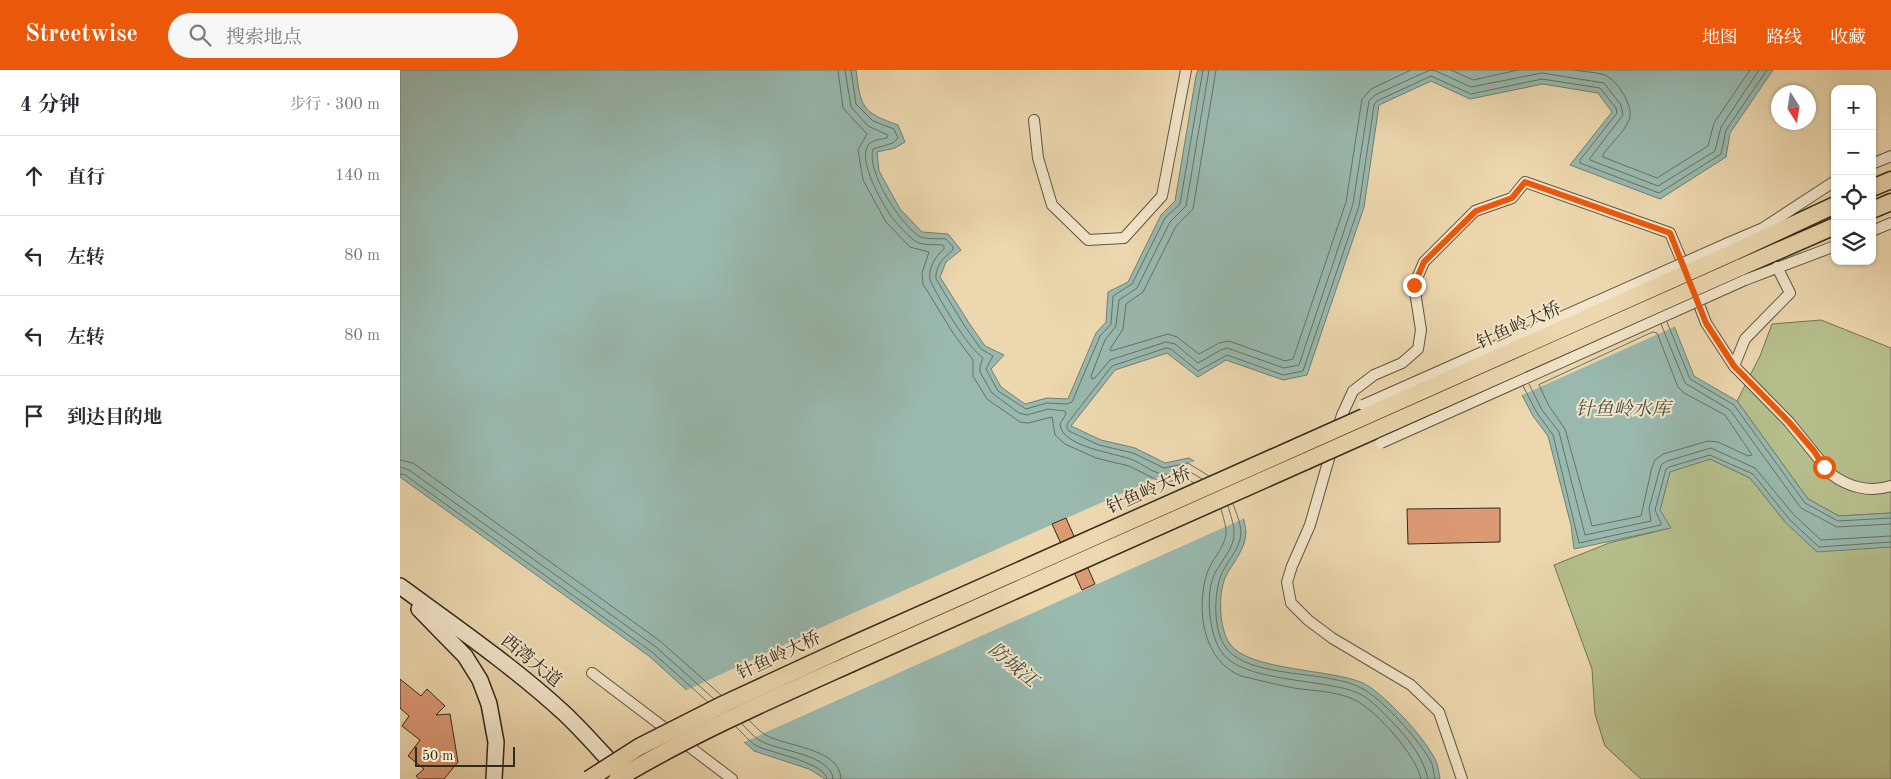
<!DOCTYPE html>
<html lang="zh">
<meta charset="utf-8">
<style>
:root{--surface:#fff;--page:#f7f7f7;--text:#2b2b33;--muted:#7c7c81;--line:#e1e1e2;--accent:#ea580c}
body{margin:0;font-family:"Old Standard TT","Noto Serif SC",serif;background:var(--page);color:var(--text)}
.controls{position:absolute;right:15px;top:15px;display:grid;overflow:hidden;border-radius:10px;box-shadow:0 1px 4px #0004}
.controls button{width:45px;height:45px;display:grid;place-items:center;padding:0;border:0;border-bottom:1px solid var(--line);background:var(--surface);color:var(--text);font:25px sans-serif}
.compass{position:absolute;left:1371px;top:15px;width:45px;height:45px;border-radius:50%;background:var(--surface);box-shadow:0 1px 4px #0004;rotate:168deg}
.scale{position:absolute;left:15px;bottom:12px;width:100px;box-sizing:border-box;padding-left:5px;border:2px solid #332a1d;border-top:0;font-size:14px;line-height:18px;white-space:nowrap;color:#332a1d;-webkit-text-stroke:4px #f3e5ca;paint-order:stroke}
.stop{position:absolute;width:15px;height:15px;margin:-11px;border:4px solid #ea580c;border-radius:50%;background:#fff}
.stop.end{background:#ea580c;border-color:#fff;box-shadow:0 1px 5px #0008}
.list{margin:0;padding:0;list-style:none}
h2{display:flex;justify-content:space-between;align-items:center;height:65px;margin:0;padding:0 20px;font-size:21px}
h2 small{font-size:16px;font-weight:400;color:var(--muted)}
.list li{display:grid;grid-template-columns:32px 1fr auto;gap:15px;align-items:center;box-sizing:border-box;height:80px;padding:0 20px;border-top:1px solid var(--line)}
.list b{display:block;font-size:19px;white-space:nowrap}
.list em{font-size:16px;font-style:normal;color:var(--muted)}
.icon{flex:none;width:28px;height:28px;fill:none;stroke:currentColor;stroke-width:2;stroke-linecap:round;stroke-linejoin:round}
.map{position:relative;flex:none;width:1491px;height:709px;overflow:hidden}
header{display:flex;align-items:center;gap:30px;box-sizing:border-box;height:70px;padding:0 25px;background:var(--accent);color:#fff}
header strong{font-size:24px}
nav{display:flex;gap:28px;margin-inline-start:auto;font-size:18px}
.search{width:350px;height:45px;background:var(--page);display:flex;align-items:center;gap:12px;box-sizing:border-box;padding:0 18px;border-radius:28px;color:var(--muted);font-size:19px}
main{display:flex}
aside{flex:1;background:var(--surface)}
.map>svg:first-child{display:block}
.green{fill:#b6bf8c;stroke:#747454}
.water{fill:#99b9ae;stroke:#708074}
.pier{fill:#ecd7ae}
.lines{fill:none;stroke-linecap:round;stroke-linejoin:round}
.shore{stroke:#667266;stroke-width:1}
.building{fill:#db9974;stroke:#332a1d}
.street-casing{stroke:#615541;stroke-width:12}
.secondary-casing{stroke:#332a1d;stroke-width:18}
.primary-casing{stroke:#332a1d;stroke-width:19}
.street{stroke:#f3e5ca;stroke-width:10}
.secondary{stroke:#f3e5ca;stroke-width:15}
.primary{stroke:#ecd7ae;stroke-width:16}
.street-bridge-casing{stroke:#615541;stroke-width:12;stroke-linecap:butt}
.primary-bridge-casing{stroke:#332a1d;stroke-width:19;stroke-linecap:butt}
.street-bridge{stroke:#f3e5ca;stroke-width:10}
.primary-bridge{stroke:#ecd7ae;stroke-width:16}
.route{stroke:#ea580c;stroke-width:6}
.labels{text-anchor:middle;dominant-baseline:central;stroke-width:4;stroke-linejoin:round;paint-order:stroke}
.street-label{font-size:18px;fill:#332a1d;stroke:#f3e5ca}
.water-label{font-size:19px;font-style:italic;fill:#4c4e41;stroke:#f3e5ca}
</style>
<header>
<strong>Streetwise</strong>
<div class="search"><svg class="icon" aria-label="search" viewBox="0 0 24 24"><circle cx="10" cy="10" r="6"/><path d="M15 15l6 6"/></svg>搜索地点</div>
<nav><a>地图</a><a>路线</a><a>收藏</a></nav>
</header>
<main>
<aside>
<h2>4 分钟<small>步行 · 300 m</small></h2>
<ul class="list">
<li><svg class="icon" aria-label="ahead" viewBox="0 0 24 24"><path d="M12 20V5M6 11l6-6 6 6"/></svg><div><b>直行</b></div><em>140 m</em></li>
<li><svg class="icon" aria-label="left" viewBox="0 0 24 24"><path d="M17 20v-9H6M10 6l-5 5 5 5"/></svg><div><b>左转</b></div><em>80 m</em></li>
<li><svg class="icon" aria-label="left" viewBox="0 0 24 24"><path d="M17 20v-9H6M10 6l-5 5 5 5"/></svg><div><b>左转</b></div><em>80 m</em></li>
<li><svg class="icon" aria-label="arrive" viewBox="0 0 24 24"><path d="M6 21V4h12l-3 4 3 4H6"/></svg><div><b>到达目的地</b></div></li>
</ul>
</aside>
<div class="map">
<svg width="1491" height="709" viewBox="0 0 1491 709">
<rect width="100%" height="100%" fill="#ecd7ae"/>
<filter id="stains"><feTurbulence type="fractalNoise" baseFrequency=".004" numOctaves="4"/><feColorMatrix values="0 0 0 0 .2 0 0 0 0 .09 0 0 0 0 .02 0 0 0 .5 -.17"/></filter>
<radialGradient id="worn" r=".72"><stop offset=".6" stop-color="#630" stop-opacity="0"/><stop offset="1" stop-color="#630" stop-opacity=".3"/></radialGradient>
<g class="green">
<polygon points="1421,250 1491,278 1491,443 1439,446 1408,429 1337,331 1360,286 1372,254"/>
<polygon points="1310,389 1350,408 1386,453 1477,477 1491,477 1491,709 1241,709 1205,676 1195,644 1192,599 1154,495 1209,473 1270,458 1260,440 1270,401"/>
</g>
<g class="water">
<path d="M0,0h456c5,37 5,42 42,55l7,17 -10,6 -18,4 2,19 21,38 22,23 26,2 13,16 -15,12 -6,15 29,46 16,23 19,9 -13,14 10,18 24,17 22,-6 21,1 28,-66 10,-11 2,-30 20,-10 33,-67 14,-14 21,-125 2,-6h575l-43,63 -4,24 -66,42 -90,-34 42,-53 -14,-19 -55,-9 -73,15 -39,-18 -52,24 -15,102 -57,168 -24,5 -57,-20 -28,17 -31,-24 -52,17 -44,56 30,14 34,8 30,15 24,-5 45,27c3,11 12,39 12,48 -1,18 -14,30 -21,45 -7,17 -6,51 5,66 19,27 102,25 133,39 14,7 30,24 41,35 11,12 24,27 32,43 2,5 3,12 4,18h-615l-16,-10 -55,-18 -105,-95 -249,-179z"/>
<polygon points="1266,236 1294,306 1337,331 1408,429 1439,446 1491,443 1491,477 1417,482 1386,453 1350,408 1310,389 1270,402 1260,440 1271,458 1174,479 1171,455 1148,366 1133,346 1112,306"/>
</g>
<g class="pier">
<polygon points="1268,234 1276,256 1120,326 1110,307"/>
<polygon points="797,390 836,414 845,448 342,673 285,621 433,552"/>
</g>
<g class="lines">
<g class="shore">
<polyline points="438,0 443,38 467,64 458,80 463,110 486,152 510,177 529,182 522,203 523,214 553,263 573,290 573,306 587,329 620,352 628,353 652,347 655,365 665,374 696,388 729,396 759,411 767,412 786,408 794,413"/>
<path d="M445,0l6,37 17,19 20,9 -1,3c-6,1 -14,2 -18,6 -13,14 13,59 22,72 6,8 16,19 24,25 7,5 19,3 27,4l2,1v3c-9,7 -16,20 -14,31 9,19 37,67 53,78l-3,8v6l12,21 27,20 8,2 21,-6 17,2 1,3 -6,10c1,23 56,29 73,36 10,4 21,14 31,14 8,1 16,-3 23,-4l15,9"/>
<path d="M451,0l5,34 17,17 21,8 4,9 -5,5 -20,6c-7,22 27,75 46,87 6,4 19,2 27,3l7,8v3c-10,8 -18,16 -17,29l28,46 17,24 12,7 -7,13 12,22 28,18 21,-6 20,1 5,-2 28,-66 11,-12 2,-28 19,-12 33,-66 15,-14 23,-134"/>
<polyline points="809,0 786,136 770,152 737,218 719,230 716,256 705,270 691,306 692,309 695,308 710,290 766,272 775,274 798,293 821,280 827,278 884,298 899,295 953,134 969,31 975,25 1030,0 1036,1 1071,17 1142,3 1204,13 1221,35 1223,45 1190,88 1190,90 1258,116 1315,81 1321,57 1359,0"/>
<polyline points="816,0 793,139 776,156 743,222 726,234 723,259 710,279 711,281 768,264 777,267 799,284 819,273 829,271 885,291 893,289 946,132 962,29 971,19 1011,0"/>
<polyline points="1051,0 1073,10 1118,0"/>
<path d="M1174,0c10,2 22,2 31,5 12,5 30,32 24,45 -5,12 -18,24 -26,34v3l54,21 51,-32 6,-23 36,-53"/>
<polyline points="1267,252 1290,309 1334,335 1405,433 1438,451 1491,448"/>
<polyline points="1261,254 1285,313 1330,340 1401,438 1437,457 1491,454"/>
<polygon points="1253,262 1257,263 1278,317 1284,323 1325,345 1352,385 1348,386 1318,372 1308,371 1263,384 1255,390 1252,397 1241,446 1192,456 1165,359 1149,336 1139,315"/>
<polyline points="1129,314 1142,340 1159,362 1185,465 1251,451 1249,438 1261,395 1267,391 1311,378 1355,398 1394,445 1421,470 1491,466"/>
<polyline points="1123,316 1137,343 1153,365 1179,473 1261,455 1261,453 1255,440 1266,399 1269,397 1310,385 1353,404 1390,450 1419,477 1491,472"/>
<polyline points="0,390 13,393 260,571 321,625"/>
<polyline points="0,397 9,400 256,577 314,629"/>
<polyline points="0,404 5,405 252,582 308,632"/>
<polyline points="809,406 788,393 764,398 733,383 699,375 669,361 667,358 667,354 712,296 766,278 771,279 798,301 827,285 883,305 903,301 959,136 974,35 977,31 1031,6 1071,24 1142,9 1200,18 1216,38 1217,43 1180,90 1180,93 1259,123 1321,84 1326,60 1367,0"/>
<path d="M833,434c3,8 8,20 8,29 -1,18 -16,29 -21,45 -6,20 -7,52 6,70 25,32 103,21 137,41 14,8 26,21 37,32 10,11 26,30 32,43 1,5 2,10 3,15"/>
<path d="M828,436c2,8 6,18 6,26 1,15 -12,28 -19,41 -10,19 -6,58 5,77 19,33 104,28 138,43 15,7 28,23 40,35 13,14 26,32 30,51"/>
<path d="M821,439c2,8 6,19 5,26 -3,15 -14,24 -19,38 -11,36 -5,87 34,103 18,4 36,9 53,12 20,3 42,3 61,12 22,11 61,55 66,79"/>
<path d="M349,650c5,5 9,10 15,14 20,13 76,13 77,45"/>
<path d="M342,654c5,5 11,12 17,16 17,11 73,14 74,39"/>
<path d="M336,657c7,6 14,16 23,20 14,6 66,16 68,32"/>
</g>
</g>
<g class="building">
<polygon points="1100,438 1100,472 1008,474 1007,439"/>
<polygon points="666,448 695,514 682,520 652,454"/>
<polygon points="0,609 21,626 27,619 45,636 36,645 50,644 58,692 44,709 19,709 16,706 24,699 8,686 20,670 2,656 9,646 0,638"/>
</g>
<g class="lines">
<g class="street-casing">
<g id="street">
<polyline points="634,50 638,88 652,135 688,170 724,168 762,126 786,0"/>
<polyline points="1472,94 1491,86"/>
<polyline points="1472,161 1491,153"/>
<polyline points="1328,173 1363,158 1435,111"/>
<polyline points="1345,210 1435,176"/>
<path d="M1295,224l11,29 28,43 55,56 42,52c17,13 39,19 60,12"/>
<polyline points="1334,296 1345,269 1390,223 1377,197"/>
<polyline points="937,361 942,345 953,321 974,305 1002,293 1018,279 1021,260 1014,215 1024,192 1075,141 1112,128 1125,112 1270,163 1286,201"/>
<polyline points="932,378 910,455 892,496 887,512 891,533 908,550 932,568 1011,615 1039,642 1062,709"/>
<polyline points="192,603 332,709"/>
</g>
</g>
<g class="secondary-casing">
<g id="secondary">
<path d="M0,516c56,41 114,81 165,128 19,18 37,39 55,58"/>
<polyline points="19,539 65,586 80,610 89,634 96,672 94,709"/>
</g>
</g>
<g class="primary-casing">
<g id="primary">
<polyline points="1472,118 1491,110"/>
<polyline points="1472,140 1491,132"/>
<polyline points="1332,183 1435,135"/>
<polyline points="1339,198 1435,156"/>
<polyline points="445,578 899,376"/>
<polyline points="452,593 906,391"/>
</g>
</g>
<use href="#street" class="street"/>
<use href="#secondary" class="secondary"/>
<use href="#primary" class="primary"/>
<g class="street-bridge-casing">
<g id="street-bridge">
<polyline points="963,335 1328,173"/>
<polyline points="981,373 1345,210"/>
</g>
</g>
<g class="primary-bridge-casing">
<g id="primary-bridge">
<polyline points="899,376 1332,183"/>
<polyline points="906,391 1339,198"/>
<polyline points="189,709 239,677 324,634 445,578"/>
<path d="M217,709c75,-45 155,-80 235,-116"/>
</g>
</g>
<use href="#street-bridge" class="street-bridge"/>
<use href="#primary-bridge" class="primary-bridge"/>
</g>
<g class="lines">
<polyline class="route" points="1014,215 1024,192 1076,141 1112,128 1125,112 1270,163 1306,253 1334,296 1389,352 1414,381 1424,397"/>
</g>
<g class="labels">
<g class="street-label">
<text transform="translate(1119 256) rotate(-24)">针鱼岭大桥</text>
<text transform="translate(749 421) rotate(-24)">针鱼岭大桥</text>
<text transform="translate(379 586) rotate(-25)">针鱼岭大桥</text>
<text transform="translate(131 591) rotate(39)">西湾大道</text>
</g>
<g class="water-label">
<text x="1223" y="340">针鱼岭水库</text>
<text transform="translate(612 596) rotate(40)">防城江</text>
</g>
</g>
<rect width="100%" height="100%" filter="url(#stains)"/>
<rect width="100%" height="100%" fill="url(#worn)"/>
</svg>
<div class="controls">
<button>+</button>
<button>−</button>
<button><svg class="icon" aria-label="locate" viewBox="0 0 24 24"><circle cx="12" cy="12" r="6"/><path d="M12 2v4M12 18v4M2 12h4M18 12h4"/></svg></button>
<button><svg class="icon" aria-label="layers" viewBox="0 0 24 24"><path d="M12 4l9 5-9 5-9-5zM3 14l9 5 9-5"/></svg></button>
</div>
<svg class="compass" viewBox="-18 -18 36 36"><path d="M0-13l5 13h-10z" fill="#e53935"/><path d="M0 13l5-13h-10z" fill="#7c7c81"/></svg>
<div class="scale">50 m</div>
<div class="stop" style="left:1424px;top:397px"></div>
<div class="stop end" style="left:1014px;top:215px"></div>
</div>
</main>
